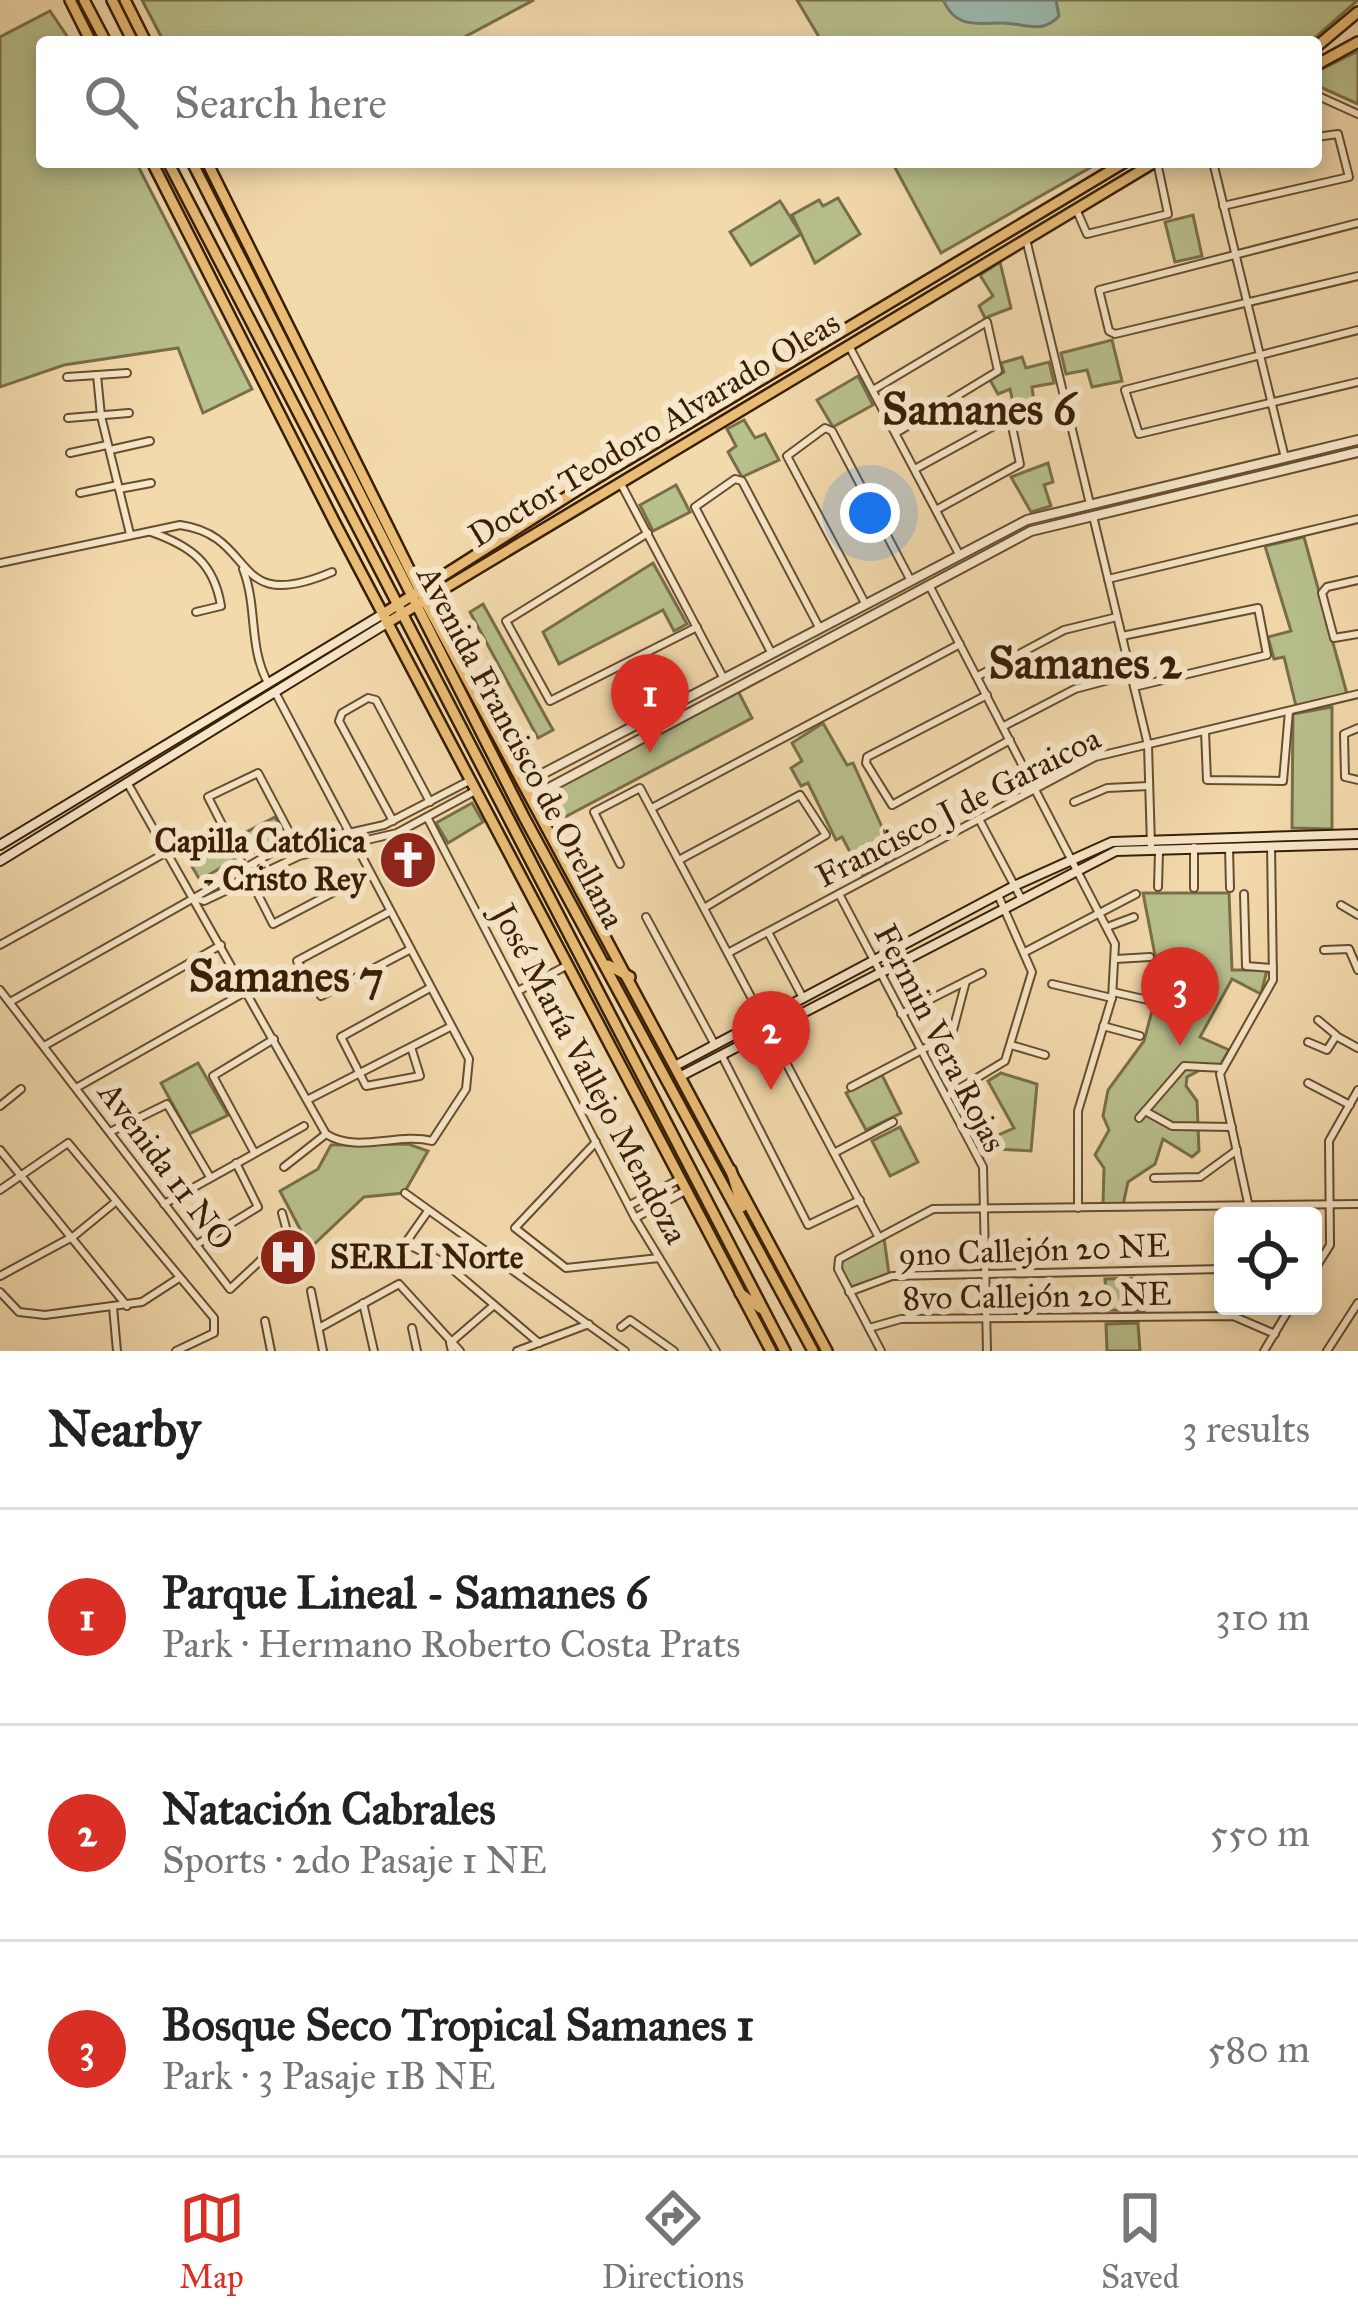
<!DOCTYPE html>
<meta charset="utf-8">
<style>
:root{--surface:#fff;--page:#f6f6f6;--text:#222;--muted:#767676;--line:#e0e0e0;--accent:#d93025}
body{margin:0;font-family:"IM FELL Great Primer",serif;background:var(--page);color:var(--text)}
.controls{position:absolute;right:36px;bottom:36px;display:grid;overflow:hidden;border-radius:12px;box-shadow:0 6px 18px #0003}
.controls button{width:108px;height:108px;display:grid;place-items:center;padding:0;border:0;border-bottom:3px solid var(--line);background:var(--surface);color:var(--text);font:60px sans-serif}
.you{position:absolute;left:870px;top:513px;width:42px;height:42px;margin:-30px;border:9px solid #fff;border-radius:50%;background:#1a73e8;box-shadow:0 0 0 18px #1a73e833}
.badge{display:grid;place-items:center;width:78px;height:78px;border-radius:50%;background:var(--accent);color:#fff;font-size:39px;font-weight:700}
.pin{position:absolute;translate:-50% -99px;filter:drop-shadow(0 3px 6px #0008)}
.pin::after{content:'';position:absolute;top:63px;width:42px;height:36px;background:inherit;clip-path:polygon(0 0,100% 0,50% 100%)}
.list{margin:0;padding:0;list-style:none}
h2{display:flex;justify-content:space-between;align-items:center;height:156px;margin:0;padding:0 48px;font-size:51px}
h2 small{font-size:39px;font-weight:400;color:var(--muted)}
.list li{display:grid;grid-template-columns:78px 1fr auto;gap:36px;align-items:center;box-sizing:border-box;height:216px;padding:0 48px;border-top:3px solid var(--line)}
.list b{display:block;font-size:45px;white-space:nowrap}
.list p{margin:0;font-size:39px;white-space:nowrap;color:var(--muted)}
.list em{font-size:39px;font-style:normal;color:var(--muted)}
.icon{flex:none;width:66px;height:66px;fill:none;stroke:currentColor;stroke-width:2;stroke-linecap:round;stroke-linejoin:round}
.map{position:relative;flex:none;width:1358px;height:1351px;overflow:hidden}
.search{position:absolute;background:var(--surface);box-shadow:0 6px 18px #0003;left:36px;right:36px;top:36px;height:132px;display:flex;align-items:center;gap:30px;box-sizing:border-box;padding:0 42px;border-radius:12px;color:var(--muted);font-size:45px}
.sheet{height:804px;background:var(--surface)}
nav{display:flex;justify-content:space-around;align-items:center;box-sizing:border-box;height:168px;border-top:3px solid var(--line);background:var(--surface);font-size:33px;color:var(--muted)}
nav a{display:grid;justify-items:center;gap:6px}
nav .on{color:var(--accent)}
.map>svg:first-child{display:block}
.green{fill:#b8c08d;stroke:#786f48;stroke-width:3}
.water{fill:#9cbab0;stroke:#747c6b;stroke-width:3}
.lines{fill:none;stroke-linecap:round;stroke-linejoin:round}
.minor-casing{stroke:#684d2e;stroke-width:10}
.tertiary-casing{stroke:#684d2e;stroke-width:12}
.secondary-casing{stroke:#391e04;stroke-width:12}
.primary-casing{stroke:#391e04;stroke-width:14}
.trunk-casing{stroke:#391e04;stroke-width:14}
.minor{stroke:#f7e7ca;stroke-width:6}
.tertiary{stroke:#f7e7ca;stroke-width:8}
.secondary{stroke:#f7e7ca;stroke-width:8}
.primary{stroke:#eabd76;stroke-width:9}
.trunk{stroke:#eabd76;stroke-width:9}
.labels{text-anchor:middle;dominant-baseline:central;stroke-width:12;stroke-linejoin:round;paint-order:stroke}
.street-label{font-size:33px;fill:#391e04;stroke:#f7e7ca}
.poi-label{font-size:33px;font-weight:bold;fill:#391e04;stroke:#f7e7ca;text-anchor:end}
.district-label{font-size:45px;font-weight:bold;fill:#391e04;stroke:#f7e7ca}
</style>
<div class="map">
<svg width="1358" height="1351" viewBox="0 0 1358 1351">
<rect width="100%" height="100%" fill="#f3daad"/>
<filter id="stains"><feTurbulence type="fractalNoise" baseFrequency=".00167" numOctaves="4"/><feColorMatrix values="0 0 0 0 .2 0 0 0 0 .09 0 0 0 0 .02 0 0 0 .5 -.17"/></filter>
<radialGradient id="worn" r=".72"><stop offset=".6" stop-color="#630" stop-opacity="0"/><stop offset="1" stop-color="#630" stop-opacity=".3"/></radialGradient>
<g class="green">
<polygon points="142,0 534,0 455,42 164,42"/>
<polygon points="797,0 1358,0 1310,42 822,42"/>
<polygon points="50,11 71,42 42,42 42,162 136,162 252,389 203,413 178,348 64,365 0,387 0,37"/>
<polygon points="1358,51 1358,104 1316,85 1316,72"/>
<polygon points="892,162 1100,162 941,253"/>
<polygon points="838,198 860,234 815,263 792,215 819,200 823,206"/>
<polygon points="780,201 801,234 751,265 730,232"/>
<polygon points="1193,215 1202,256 1175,262 1165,222"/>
<polygon points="1000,262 1011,308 985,318 979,306 993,296 980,275"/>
<polygon points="1112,340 1122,381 1092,387 1087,370 1066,374 1061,353"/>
<polygon points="1022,357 1026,368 1049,362 1054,383 1032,387 1034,402 1014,407 1010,389 998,394 990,380 1004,372 1001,363"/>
<polygon points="858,376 873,405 833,427 817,400"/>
<polygon points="744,420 755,438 765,434 779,460 742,477 728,452 736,446 727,429"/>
<polygon points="1048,463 1053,482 1044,485 1051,506 1031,512 1011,477"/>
<polygon points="676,485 690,512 653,531 640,505"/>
<polygon points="1304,537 1347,694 1296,706 1284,657 1274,659 1268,637 1291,631 1265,546"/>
<polygon points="653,563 687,624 674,631 663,610 559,664 543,632"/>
<polygon points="483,604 553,730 538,738 470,612"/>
<polygon points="736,687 752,718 548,826 532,797"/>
<polygon points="1332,707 1332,829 1292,828 1293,714"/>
<polygon points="823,723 847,765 853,763 896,858 863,876 842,837 836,840 808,783 801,786 791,768 802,761 792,743"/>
<polygon points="472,803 483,822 448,843 436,823"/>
<polygon points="275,817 285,837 244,857 235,838"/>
<polygon points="217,830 234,860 200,880 182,850"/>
<polygon points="1143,893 1229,893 1232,970 1267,970 1261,994 1232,979 1200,1037 1229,1050 1217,1071 1204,1068 1187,1077 1186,1086 1197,1101 1199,1151 1192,1157 1163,1139 1155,1164 1128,1182 1123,1205 1103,1205 1104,1168 1095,1155 1109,1130 1103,1116 1108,1090 1144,1041 1160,981"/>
<polygon points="198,1063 228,1115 189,1134 161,1083"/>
<polygon points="1001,1073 1037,1084 1031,1151 997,1149 984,1156 978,1144 1014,1128 988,1081"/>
<polygon points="882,1075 901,1113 866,1130 846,1093"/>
<polygon points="900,1127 918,1162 890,1176 872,1141"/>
<polygon points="408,1144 428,1151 404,1193 364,1197 310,1248 280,1191 318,1169 331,1145"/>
<polygon points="884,1238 889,1274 849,1288 839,1262"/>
<polygon points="1141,1278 1144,1311 1107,1310 1105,1279"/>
<polygon points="1138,1323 1140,1351 1107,1351 1106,1324"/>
</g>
<path class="water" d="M943,0h113l3,16c-17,19 -35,7 -57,7 -26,0 -46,6 -59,-23z"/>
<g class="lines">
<g class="minor-casing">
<g id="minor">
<polyline points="1316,95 1358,114"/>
<polyline points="1213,162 1285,458"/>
<polyline points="1223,206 1349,177 1338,134 1316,137"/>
<polyline points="1076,209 1087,234 1168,214 1157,162"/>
<polyline points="1358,223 1099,290 1109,331 1115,334 1358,276"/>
<polyline points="1026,239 1090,504"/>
<polyline points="1358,330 1125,390 1139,434 1358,382"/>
<polyline points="849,346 960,556"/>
<polyline points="97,375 101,416 130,534"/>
<polyline points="67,377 127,373"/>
<polyline points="873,390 987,322 998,371 896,433"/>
<polyline points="68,418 129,413"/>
<polyline points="110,450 150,441"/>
<polyline points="70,453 107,445"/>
<polyline points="915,469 1010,417 1020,464 936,510"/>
<polyline points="621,484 724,679"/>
<polyline points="119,489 151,483"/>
<polyline points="80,493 118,485"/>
<polyline points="1093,516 1148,745 1151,845"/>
<path d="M151,532c40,14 63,31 70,74l-25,6"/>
<polyline points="648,533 506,621 550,701 697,627"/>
<path d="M0,563l180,-38c79,11 48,91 152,47"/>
<path d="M243,569c15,39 5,77 25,114"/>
<polyline points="1108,579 1358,519"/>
<polyline points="1358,580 1327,587 1322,593 1334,638 1358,634"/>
<polyline points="929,585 1115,944 1112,998 1078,1111 1078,1208"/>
<polyline points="866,605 787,456 825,428 832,431 911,581"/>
<polyline points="1122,636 1258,608 1267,655 1134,687"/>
<polyline points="772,654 695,507 735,479 742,481 820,629"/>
<polyline points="978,676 1064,630 1117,617"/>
<polyline points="987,695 867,757 866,763 892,805 1010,740"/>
<polyline points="1004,726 1075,689 1131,674"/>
<polyline points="1358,728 1344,734 1345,777 1358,780"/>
<polyline points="1205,731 1207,780 1283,781 1289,711"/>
<polyline points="469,781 384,825 278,849 194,898 204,901 299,856 397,833 475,791"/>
<path d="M128,784l198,350c31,20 72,-2 106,7l34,-52 3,-30 -194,-367"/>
<polyline points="1074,802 1107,788 1149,786"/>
<polyline points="652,808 960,644"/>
<polyline points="427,817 635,1218 716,1351"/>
<polyline points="979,819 1021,898"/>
<polyline points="393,821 339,721 342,713 368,698 376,700 430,802"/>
<polyline points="295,843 258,773 208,797 273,924 370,873"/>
<polyline points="1194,847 1194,888"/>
<polyline points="1229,847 1230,888"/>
<polyline points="679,860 800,795 826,835 704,908"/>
<polyline points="620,864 594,812 640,788 878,1236"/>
<polyline points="1158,887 1159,851"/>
<polyline points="839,894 983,1167 987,1351"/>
<polyline points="1244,894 1246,966 1273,968"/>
<polyline points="1341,905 1358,915"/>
<polyline points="389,912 297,961 321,996 409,950"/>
<polyline points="646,917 715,1045"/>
<polyline points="1110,926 1134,917"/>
<polyline points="768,932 803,998"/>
<polyline points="0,945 167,852"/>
<polyline points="1324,950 1349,949 1358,970"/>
<polyline points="1025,952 1136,894"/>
<polyline points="728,953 1095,757 1358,694"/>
<polyline points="1116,959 1150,957"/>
<polyline points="1052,984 1112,998"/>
<polyline points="0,990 230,1289 288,1235 282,1213"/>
<polyline points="518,991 568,965"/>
<polyline points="1113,992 1148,1000"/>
<polyline points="10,1002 194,898"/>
<polyline points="901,1014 982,973"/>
<polyline points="1318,1020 1336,1035"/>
<polyline points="1103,1026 1140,1036"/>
<polyline points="1308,1042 1327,1050 1336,1036 1358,1048"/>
<polyline points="1011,1045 1045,1055"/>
<polyline points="44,1046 221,945"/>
<polyline points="411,1047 420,1076 366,1086 341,1037 428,989"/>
<polyline points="722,1056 808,1225 860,1200"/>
<polyline points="1308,1083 1350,1105"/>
<polyline points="851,1087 952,1034 966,981"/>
<polyline points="76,1088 247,991"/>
<polyline points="947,1096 1005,1061 1032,972 998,895"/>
<polyline points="309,1099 450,1027"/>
<polyline points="0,1106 21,1089"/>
<polyline points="1145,1111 1172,1126 1232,1127"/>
<polyline points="1139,1118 1184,1066 1223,1068"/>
<polyline points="110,1132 167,1104 210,1177"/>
<polyline points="596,1142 515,1228 566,1268 659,1258"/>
<polyline points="0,1150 127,1306"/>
<polyline points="254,1152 213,1076 274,1039"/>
<polyline points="834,1153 893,1122"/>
<polyline points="284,1167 326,1134"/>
<polyline points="1154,1178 1200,1177 1237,1150"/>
<polyline points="0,1190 68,1143 214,1318 214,1333 176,1351"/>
<polyline points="405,1193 625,1351"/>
<polyline points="1248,1203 1220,1074 1273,980 1271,846"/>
<polyline points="164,1204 304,1126"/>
<polyline points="630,1205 680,1179"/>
<polyline points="635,1218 685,1191"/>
<polyline points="405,1243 445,1263 539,1343"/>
<polyline points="196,1245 258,1207 236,1163"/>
<polyline points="397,1255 428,1211"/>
<polyline points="1313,1272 1330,1245 1329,1141 1358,1090"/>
<polyline points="0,1276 74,1236 113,1204"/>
<polyline points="311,1291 323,1351"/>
<polyline points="0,1292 19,1312 45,1315 142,1302 179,1278"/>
<polyline points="849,1292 892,1276 1223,1269"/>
<polyline points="363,1303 374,1351"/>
<polyline points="113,1307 117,1351"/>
<polyline points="265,1321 271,1351"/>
<polyline points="621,1327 630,1320 674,1351"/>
<polyline points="319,1328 399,1284 460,1351"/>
<polyline points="412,1328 417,1351"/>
<polyline points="869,1328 901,1319 1233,1316 1275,1334"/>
<polyline points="452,1351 450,1343 493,1306"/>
<polyline points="517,1351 589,1324"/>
<polyline points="881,1351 838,1269 839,1259 933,1209 1358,1204"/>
<polyline points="1264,1351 1291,1306"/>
<polyline points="1327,1351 1358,1303"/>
</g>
</g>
<g class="tertiary-casing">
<g id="tertiary">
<polyline points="525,783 1027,520 1358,440"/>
<polyline points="532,797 1031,531 1358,452"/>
</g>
</g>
<g class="secondary-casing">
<g id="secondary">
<polyline points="0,845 383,614"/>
<polyline points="0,861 387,623"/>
<polyline points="675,1066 1014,886 1112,842 1358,834"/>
<polyline points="681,1076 1116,851 1358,844"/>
</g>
</g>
<g class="primary-casing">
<g id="primary">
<polyline points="70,0 91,42"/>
<polyline points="125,0 146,42"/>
<polyline points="1316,47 1358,12"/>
<polyline points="1316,65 1358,42"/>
<polyline points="152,162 335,523 771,1351"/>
<polyline points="207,162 425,601 827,1351"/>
<polyline points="383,614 587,484 1125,162"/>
<polyline points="387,623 1155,162"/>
</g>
</g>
<g class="trunk-casing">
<g id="trunk">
<polyline points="84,0 106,42"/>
<polyline points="112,0 133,42"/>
<polyline points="168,162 785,1351"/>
<polyline points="192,162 524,817 813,1351"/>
<polyline points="608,965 630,977"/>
<polyline points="731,1170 742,1207"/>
<polyline points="740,1293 760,1308"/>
</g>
</g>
<use href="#minor" class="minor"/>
<use href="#tertiary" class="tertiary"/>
<use href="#secondary" class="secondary"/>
<use href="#primary" class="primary"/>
<use href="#trunk" class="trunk"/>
</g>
<defs>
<g id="church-disc" transform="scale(3)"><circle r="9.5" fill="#8f2418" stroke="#f7e7ca"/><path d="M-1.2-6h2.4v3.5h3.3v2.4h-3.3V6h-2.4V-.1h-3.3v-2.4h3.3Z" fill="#fff"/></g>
<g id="hospital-disc" transform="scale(3)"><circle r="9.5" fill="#8f2418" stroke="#f7e7ca"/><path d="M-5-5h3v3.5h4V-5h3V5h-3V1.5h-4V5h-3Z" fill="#fff"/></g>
</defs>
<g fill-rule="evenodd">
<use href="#church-disc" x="408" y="860"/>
<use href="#hospital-disc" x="288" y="1257"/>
</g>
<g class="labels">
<g class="street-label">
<text transform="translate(654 429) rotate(-31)">Doctor Teodoro Alvarado Oleas</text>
<text transform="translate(521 747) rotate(62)">Avenida Francisco de Orellana</text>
<text transform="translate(958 807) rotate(-27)">Francisco J de Garaicoa</text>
<text transform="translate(940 1038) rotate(63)">Fermin Vera Rojas</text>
<text transform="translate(590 1074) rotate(62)">José María Vallejo Mendoza</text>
<text transform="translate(166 1166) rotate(53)">Avenida 11 NO</text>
<text transform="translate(1034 1250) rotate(-2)">9no Callejón 20 NE</text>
<text transform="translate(1037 1296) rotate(-1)">8vo Callejón 20 NE</text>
</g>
<g class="poi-label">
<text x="366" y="841">Capilla Católica<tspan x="366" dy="38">- Cristo Rey</tspan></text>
<text x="330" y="1257" text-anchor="start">SERLI Norte</text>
</g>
<g class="district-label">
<text x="979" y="408">Samanes 6</text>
<text x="1085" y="662">Samanes 2</text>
<text x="286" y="975">Samanes 7</text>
</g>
</g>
<rect width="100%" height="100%" filter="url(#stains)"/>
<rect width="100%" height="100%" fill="url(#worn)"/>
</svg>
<div class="controls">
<button><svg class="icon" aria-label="locate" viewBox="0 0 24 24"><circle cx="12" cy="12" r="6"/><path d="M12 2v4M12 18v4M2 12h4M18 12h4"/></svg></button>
</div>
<div class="you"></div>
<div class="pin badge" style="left:650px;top:753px">1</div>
<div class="pin badge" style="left:771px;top:1090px">2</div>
<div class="pin badge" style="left:1180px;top:1046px">3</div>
<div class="search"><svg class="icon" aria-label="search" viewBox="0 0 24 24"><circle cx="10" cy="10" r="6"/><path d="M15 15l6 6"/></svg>Search here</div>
</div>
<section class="sheet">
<h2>Nearby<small>3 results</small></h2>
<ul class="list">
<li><span class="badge">1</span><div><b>Parque Lineal - Samanes 6</b><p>Park · Hermano Roberto Costa Prats</p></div><em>310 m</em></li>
<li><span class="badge">2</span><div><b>Natación Cabrales</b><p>Sports · 2do Pasaje 1 NE</p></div><em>550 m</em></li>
<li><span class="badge">3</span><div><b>Bosque Seco Tropical Samanes 1</b><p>Park · 3 Pasaje 1B NE</p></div><em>580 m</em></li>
</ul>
</section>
<nav>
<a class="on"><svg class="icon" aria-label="map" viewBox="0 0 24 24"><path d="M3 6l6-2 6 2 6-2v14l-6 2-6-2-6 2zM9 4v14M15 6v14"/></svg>Map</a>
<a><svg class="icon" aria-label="directions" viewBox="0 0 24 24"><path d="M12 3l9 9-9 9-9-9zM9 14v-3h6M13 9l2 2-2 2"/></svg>Directions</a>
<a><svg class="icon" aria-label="saved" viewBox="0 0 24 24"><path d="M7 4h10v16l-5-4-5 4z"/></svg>Saved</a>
</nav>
